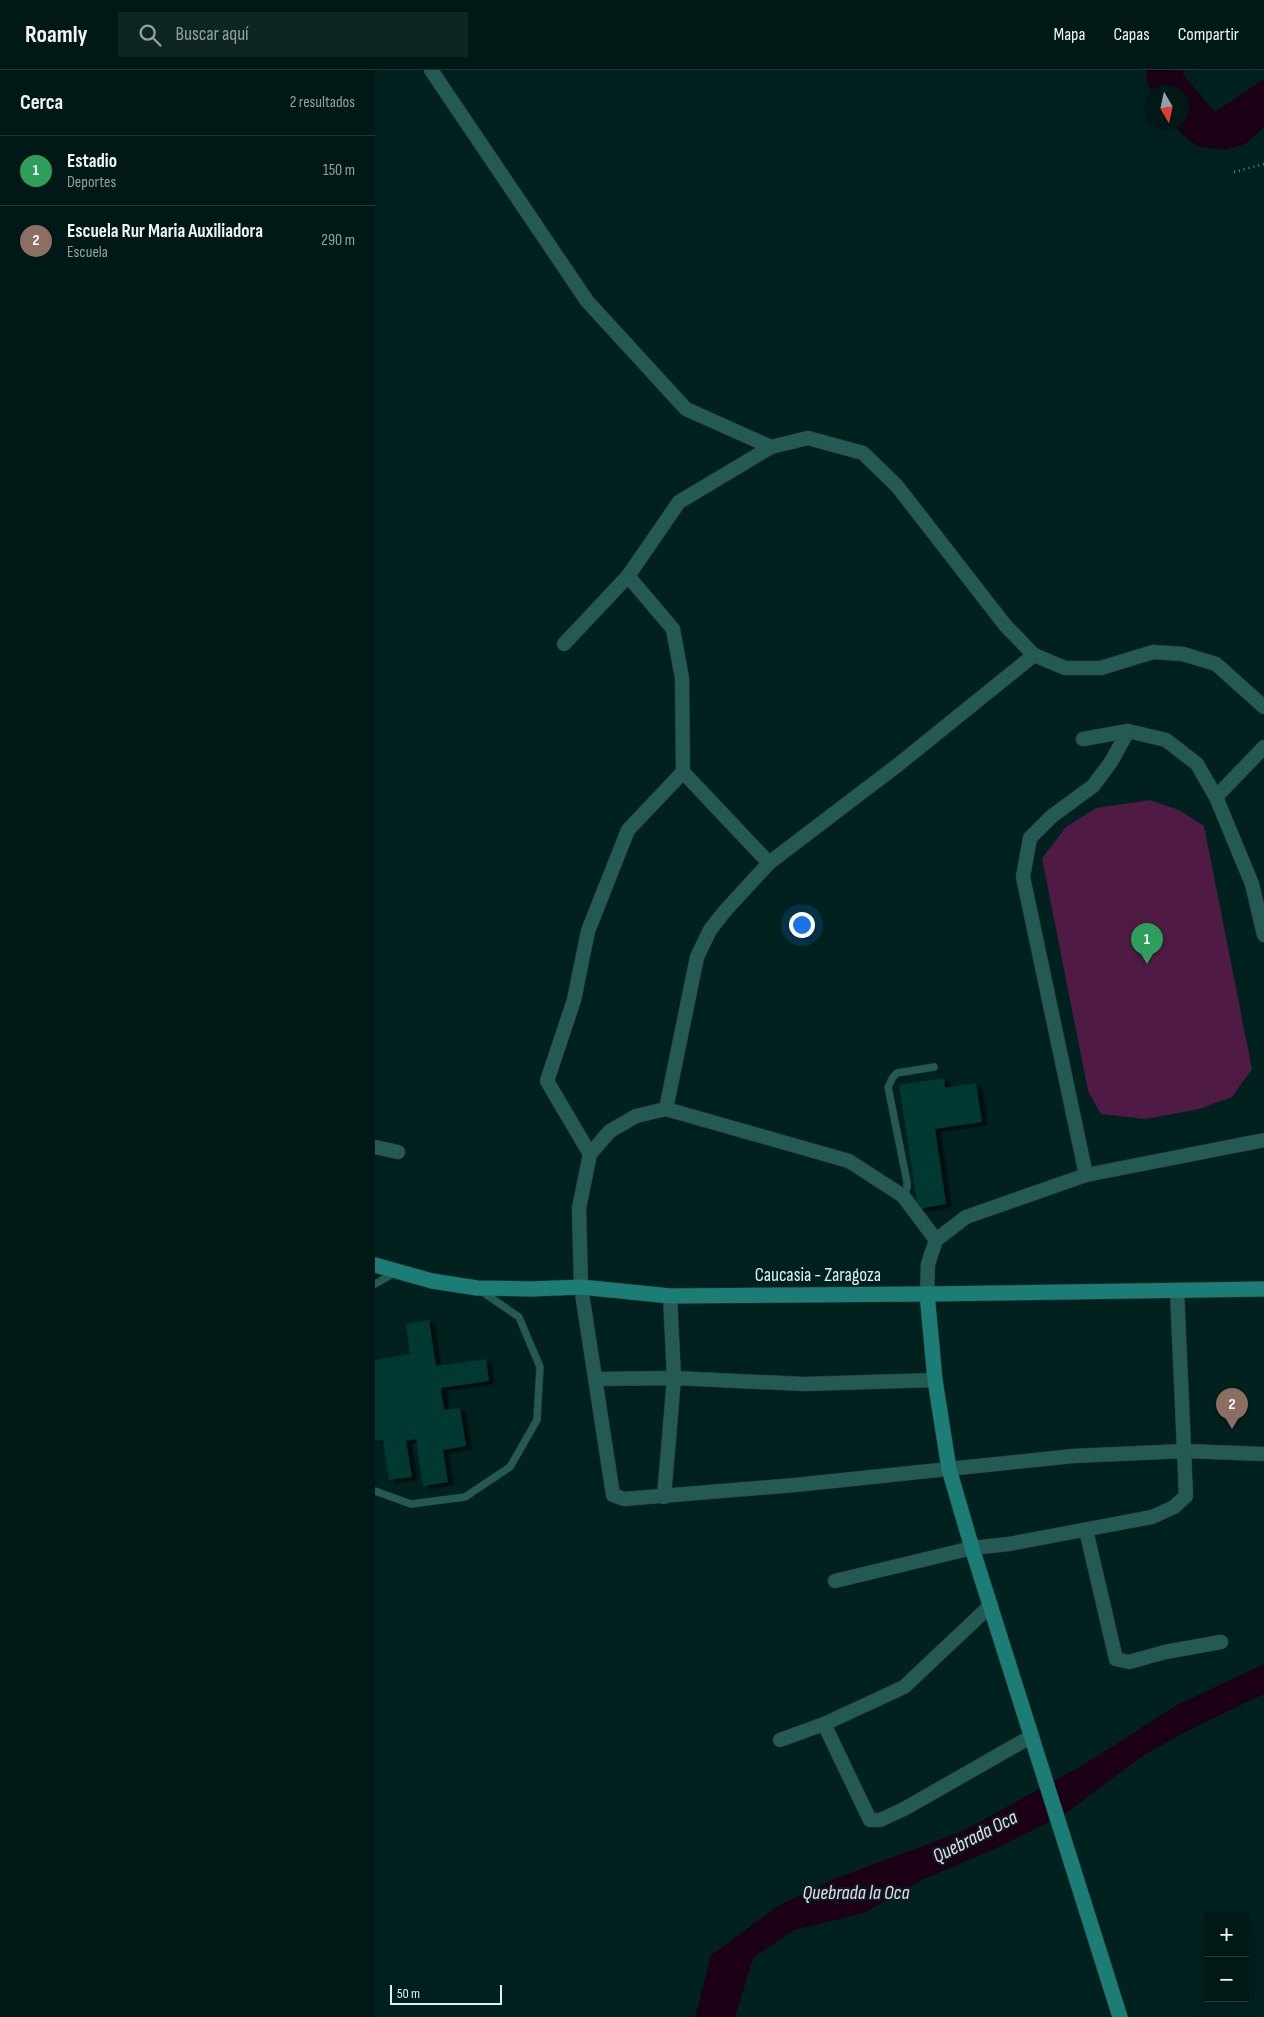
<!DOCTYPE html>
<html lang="es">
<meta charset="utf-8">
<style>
:root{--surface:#001916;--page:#0e2623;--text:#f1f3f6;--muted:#95a0a1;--line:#223835;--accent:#db2777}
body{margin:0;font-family:"Sofia Sans Condensed",sans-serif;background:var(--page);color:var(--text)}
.controls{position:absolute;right:15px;bottom:15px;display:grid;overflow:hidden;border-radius:0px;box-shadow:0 5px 20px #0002}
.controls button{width:45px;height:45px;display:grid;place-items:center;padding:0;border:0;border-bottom:1px solid var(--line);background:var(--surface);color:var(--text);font:25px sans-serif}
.compass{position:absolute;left:769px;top:15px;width:45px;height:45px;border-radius:50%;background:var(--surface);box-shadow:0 5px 20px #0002;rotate:171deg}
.scale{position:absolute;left:15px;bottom:12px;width:112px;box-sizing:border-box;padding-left:5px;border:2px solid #def2ef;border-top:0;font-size:14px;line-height:18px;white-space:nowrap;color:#def2ef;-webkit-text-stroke:4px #00211e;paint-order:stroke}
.you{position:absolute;left:426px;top:854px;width:18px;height:18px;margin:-12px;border:4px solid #fff;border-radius:50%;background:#1a73e8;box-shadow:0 0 0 8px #1a73e833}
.badge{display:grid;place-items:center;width:32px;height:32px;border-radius:50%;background:var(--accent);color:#fff;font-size:16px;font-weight:700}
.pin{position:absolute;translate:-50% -41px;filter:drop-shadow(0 1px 2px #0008)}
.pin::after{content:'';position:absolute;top:26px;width:18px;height:15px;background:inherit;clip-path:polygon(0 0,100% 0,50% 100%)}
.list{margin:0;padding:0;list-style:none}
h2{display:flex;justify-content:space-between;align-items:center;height:65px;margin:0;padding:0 20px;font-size:21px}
h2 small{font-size:16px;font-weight:400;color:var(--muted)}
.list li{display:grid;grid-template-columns:32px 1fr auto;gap:15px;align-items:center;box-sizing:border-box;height:70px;padding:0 20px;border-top:1px solid var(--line)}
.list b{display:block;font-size:19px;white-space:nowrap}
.list p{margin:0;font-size:16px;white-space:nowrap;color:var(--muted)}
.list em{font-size:16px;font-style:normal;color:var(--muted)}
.icon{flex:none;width:28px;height:28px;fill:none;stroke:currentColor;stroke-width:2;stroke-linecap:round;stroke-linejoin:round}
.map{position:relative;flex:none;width:889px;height:1947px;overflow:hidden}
header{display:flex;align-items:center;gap:30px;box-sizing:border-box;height:70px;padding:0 25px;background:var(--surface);border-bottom:1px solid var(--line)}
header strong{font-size:24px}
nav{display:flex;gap:28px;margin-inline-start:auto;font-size:18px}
.search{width:350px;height:45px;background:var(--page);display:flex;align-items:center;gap:12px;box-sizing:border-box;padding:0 18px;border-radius:0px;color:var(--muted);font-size:19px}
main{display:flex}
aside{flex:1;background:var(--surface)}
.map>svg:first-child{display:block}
.green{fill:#4f1a44}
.water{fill:#1c0016}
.building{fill:#043733;filter:url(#shadow)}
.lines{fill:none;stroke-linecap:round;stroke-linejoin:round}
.lane-casing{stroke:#1f3e3b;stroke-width:8}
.street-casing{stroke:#1f3e3b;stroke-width:15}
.secondary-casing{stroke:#1f3e3b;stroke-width:16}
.path{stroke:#6b8683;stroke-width:2.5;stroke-dasharray:1 4;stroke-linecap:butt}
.lane{stroke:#245954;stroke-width:7}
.street{stroke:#245954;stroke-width:14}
.secondary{stroke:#1b7d75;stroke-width:15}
.labels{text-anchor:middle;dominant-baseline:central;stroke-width:4;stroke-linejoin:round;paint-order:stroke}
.street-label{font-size:19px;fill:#def2ef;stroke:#00211e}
.water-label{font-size:20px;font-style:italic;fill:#fdd1f0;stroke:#00211e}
</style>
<header>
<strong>Roamly</strong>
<div class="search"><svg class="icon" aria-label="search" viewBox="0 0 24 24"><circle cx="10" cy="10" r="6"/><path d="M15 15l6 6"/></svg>Buscar aquí</div>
<nav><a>Mapa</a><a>Capas</a><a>Compartir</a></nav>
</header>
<main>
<aside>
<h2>Cerca<small>2 resultados</small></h2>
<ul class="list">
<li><span class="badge" style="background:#2e9e5b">1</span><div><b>Estadio</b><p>Deportes</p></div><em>150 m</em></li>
<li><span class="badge" style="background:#8d6e63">2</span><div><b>Escuela Rur Maria Auxiliadora</b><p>Escuela</p></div><em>290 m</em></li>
</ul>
</aside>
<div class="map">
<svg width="889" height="1947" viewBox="0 0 889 1947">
<defs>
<filter id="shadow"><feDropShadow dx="5.5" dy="3" stdDeviation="1" flood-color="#0009"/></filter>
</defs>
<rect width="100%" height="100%" fill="#00211e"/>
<polygon class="green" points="775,730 804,740 829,756 877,999 857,1027 824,1039 771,1049 726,1044 713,1021 667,788 691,757 721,738"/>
<g class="water">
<polygon points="771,0 808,0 808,5 840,42 889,9 889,57 870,74 849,80 824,77 807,64 798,53 806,52 806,22 778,22 773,14"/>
<polygon points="889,1594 889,1624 814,1660 769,1685 691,1743 626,1776 547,1810 489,1843 419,1860 378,1888 360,1947 320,1947 336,1885 406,1834 462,1808 588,1761 708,1695 802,1635"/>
</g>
<g class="building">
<polygon points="569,1008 570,1018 601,1013 607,1052 560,1059 571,1134 543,1139 524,1015"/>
<polygon points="54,1250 61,1296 111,1289 114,1311 66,1318 69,1340 85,1338 91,1376 68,1380 73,1412 48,1416 41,1369 31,1371 37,1407 14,1410 8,1370 0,1371 0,1290 35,1284 31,1254"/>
</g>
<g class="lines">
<g class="lane-casing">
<g id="lane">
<polyline points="528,1126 532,1118 532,1112 513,1017 518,1007 522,1003 559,997"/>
<polyline points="0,1214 21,1202"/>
<polyline points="0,1421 36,1434 90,1427 135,1397 162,1350 165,1297 144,1247 106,1221"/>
</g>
</g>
<g class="street-casing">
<g id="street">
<polyline points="56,0 212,231 311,339 396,377 433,368 488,383 522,416 630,555 659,585 690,598 726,598 778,582 808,584 841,594 889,637"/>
<polyline points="189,574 253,506 304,432 396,377"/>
<polyline points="708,669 753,661 791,670 822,694 841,727 877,814 889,865"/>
<polyline points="308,702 394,793"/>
<polyline points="841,727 889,677"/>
<polyline points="291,1039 322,887 335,860 349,842 394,793 524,694 659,585"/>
<polyline points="0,1077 23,1082"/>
<polyline points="215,1084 172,1011 199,930 213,861 253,760 308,702 307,608 298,559 253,506"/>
<polyline points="711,1105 648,807 655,768 677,746 718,716 736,692 753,661"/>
<polyline points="561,1170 528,1126 474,1091 291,1039 261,1046 235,1061 215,1084 204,1138 206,1217 238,1425 249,1429 420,1415 698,1386 810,1381 889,1384"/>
<polyline points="552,1224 553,1194 561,1170 591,1147 711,1105 889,1070"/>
<polyline points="221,1309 299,1308 429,1314 560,1310"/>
<polyline points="289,1427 299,1308 295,1226"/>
<polyline points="711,1460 741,1589 754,1592 790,1582 846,1572"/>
<polyline points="460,1511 597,1478 634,1474 777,1447 799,1437 811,1426 802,1220"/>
<polyline points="449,1654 495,1750 505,1750 529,1739 657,1666"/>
<polyline points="405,1670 449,1654 529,1617 616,1535"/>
</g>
</g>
<g class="secondary-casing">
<g id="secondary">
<polyline points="0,1195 57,1211 102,1218 157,1219 206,1217 295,1226 552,1224 889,1219"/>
<polyline points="552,1224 560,1310 574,1399 597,1478 745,1947"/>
</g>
</g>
<polyline class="path" points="859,102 889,94"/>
<use href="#lane" class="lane"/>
<use href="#street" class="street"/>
<use href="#secondary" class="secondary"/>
</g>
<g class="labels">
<g class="street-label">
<text x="443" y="1205">Caucasia - Zaragoza</text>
</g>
<g class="water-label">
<text transform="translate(600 1767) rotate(-27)">Quebrada Oca</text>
<text x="481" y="1823">Quebrada la Oca</text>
</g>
</g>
</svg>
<div class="controls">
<button>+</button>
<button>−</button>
</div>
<svg class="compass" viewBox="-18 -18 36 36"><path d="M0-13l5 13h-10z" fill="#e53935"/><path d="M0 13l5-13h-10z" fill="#95a0a1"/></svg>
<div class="scale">50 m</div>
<div class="you"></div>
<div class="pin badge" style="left:772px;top:894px;background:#2e9e5b">1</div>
<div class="pin badge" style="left:857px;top:1359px;background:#8d6e63">2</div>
</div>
</main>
